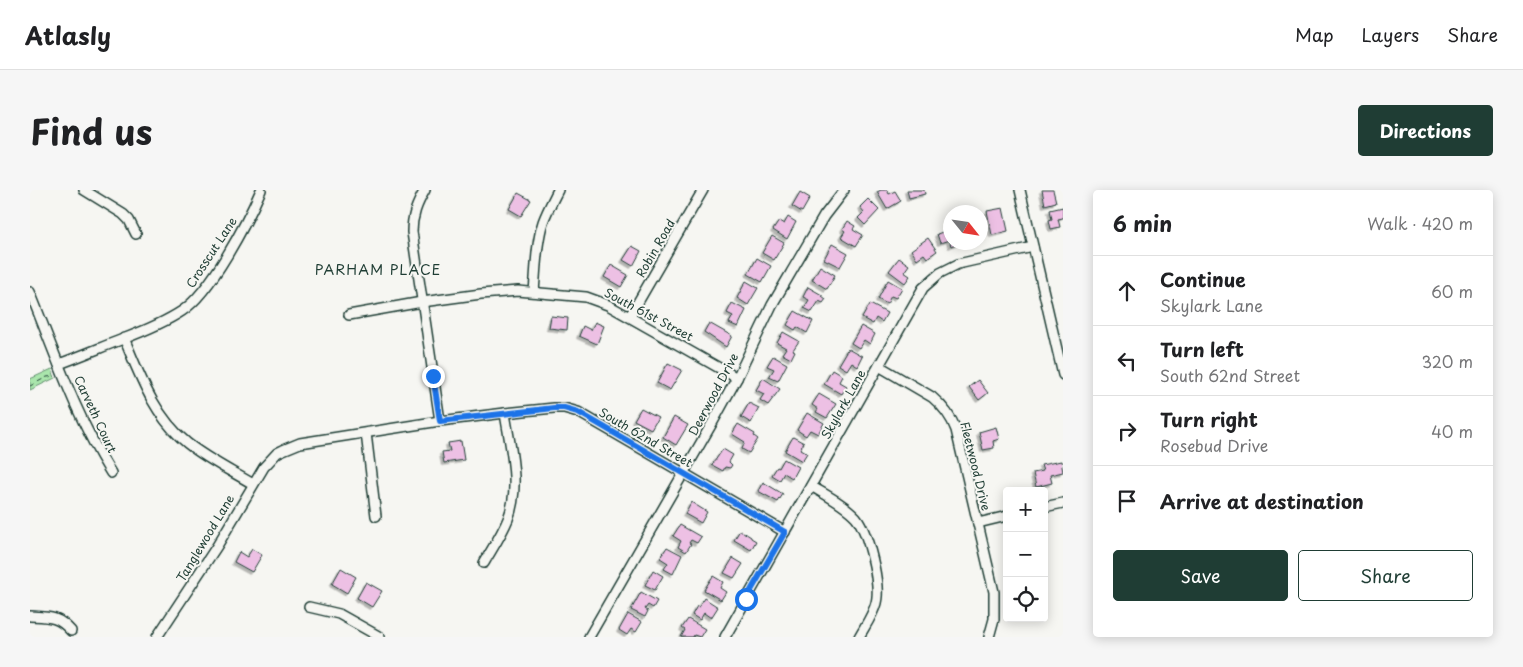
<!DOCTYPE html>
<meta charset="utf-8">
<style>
:root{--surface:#fff;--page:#f6f6f6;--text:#202124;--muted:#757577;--line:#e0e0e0;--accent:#1f3d34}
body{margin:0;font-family:"Playpen Sans",sans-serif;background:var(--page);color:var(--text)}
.controls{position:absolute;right:15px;bottom:15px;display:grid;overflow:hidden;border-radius:5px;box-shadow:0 2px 12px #0003}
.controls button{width:45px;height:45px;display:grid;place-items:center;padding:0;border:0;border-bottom:1px solid var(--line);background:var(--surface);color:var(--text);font:25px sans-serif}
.compass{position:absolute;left:913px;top:15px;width:45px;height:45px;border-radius:50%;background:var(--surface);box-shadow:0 2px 12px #0003;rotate:120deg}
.stop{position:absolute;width:15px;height:15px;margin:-11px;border:4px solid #1a73e8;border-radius:50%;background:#fff}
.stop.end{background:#1a73e8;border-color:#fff;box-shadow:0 1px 5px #0008}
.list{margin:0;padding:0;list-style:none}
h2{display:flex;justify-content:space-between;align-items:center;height:65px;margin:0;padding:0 20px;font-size:21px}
h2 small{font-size:16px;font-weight:400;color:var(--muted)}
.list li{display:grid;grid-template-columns:32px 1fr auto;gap:15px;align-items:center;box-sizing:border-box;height:70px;padding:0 20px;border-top:1px solid var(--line)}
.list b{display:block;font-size:19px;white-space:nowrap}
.list p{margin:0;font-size:16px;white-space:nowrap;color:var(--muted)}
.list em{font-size:16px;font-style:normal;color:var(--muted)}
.actions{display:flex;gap:10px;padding:15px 20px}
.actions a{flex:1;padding:11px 0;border:1px solid var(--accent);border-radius:5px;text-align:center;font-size:18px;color:var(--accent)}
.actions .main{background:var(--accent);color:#fff}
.icon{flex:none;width:28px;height:28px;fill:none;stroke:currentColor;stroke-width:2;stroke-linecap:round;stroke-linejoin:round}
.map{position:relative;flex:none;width:1033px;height:447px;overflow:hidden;border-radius:5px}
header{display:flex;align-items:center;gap:30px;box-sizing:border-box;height:70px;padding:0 25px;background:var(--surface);border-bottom:1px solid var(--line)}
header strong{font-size:24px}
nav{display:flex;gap:28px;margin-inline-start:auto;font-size:18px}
.intro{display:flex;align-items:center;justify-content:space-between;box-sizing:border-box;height:120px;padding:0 30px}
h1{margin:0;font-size:35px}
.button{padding:12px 22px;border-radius:5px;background:var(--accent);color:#fff;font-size:18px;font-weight:700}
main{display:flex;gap:30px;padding:0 30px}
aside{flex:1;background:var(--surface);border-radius:5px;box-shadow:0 2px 12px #0003}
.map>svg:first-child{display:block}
.green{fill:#aae6ac;stroke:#649270}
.building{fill:#edc0e4;stroke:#1f3d34;filter:url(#shadow)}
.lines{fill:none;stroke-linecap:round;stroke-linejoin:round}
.minor-casing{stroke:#1f3d34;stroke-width:12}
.path{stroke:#1f3d34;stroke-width:1;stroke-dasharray:5 4;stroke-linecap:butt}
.minor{stroke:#f6f6f2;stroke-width:9}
.route{stroke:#1a73e8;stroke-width:6}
.labels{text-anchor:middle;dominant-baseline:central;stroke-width:4;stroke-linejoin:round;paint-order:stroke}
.street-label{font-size:12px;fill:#1f3d34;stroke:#f6f6f2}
.neighbourhood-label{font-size:14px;letter-spacing:1px;fill:#1f3d34;stroke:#f6f6f2}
</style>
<header>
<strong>Atlasly</strong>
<nav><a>Map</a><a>Layers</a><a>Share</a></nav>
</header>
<div class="intro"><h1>Find us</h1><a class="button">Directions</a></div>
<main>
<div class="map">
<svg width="1033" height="447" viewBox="0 0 1033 447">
<defs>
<filter id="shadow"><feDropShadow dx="-2.5" dy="2.5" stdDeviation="0" flood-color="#0004"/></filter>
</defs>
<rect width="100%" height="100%" fill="#f6f6f2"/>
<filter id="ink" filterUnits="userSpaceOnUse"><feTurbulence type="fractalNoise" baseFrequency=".02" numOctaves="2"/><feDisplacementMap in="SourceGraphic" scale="10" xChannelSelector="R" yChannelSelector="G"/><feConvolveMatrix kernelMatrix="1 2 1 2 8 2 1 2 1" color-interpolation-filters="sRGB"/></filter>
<g filter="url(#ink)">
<polygon class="green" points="22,179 25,188 0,200 0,189"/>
<g class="building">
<polygon points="851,0 857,0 859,4 865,1 871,11 857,19 847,2"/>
<polygon points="877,0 894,0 895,4 879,8"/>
<polygon points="1012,0 1023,0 1026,12 1015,15"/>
<polygon points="770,2 780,8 772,22 762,16"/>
<polygon points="488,3 501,10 491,26 479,19"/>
<polygon points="838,9 849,20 835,35 828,28 834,22 830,17"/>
<polygon points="1033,17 1033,28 1028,29 1030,37 1021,39 1019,30 1022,29 1020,20"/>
<polygon points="973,18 978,41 962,45 957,21"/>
<polygon points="758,27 766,32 757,49 743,40 749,31 754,34"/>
<polygon points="951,30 953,30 956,45 951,47"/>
<polygon points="817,31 825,36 823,39 833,45 826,56 811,47 815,41 812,39"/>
<polygon points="921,39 921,52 930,52 921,56 919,50 910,53 907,44"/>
<polygon points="742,46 754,53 744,70 732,63"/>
<polygon points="898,48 907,61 897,68 894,64 887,69 881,60"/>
<polygon points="802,54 818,63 810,77 794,69"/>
<polygon points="602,56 611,61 603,76 593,70"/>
<polygon points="727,68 741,76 732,92 718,84"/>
<polygon points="869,68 879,75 874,82 880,86 875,93 859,81"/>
<polygon points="581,75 598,85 591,97 574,87"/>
<polygon points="790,76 805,85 797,99 782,90"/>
<polygon points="858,90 872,98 866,108 861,106 857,114 848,109"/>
<polygon points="716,91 728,98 718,115 707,108"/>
<polygon points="778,97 792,105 792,106 796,109 793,113 789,111 782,122 774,118 779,110 773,107"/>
<polygon points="702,113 716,120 708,137 699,133 703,126 697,123"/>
<polygon points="840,114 857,123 852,132 846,128 843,134 832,128"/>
<polygon points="765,121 783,131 777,143 767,137 765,140 757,135"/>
<polygon points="521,126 538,128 537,140 519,138"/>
<polygon points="565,132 574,136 567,154 549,146 553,136 561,140"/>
<polygon points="679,133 702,146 696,157 674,142"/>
<polygon points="831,136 845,144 840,154 834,150 829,158 821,153"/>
<polygon points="753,142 769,151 763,160 765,161 761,169 752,164 756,158 747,153"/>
<polygon points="818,158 832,166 827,176 821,172 816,180 808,175"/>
<polygon points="743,166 757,174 748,191 739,187 744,179 737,176"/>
<polygon points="638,173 652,180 640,200 627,193"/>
<polygon points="802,180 812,186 809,192 816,196 811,204 794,194"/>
<polygon points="733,188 750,199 738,215 730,210 734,204 726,200"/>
<polygon points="948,190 958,203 949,210 939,197"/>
<polygon points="789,204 806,214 797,228 786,222 788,219 782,215"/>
<polygon points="719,213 729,218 721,233 711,227"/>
<polygon points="611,218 628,227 621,239 604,230"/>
<polygon points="777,223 794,233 788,244 780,240 776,246 767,240"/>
<polygon points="644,227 658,235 646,255 633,247"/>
<polygon points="708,234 725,244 724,246 728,249 719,263 712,259 715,252 702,244"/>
<polygon points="966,237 969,249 963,251 964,258 953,260 949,242"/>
<polygon points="763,247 774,253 770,259 777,263 772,271 755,261"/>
<polygon points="431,251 434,270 414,273 412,262 420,261 418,253"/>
<polygon points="693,259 703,265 699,272 702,275 700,278 695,277 693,281 682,275"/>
<polygon points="754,269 768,277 762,288 754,283 750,290 742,285 747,277 749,278"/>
<polygon points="1031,271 1033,282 1020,285 1022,293 1006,297 1003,283 1013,281 1011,275"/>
<polygon points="733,292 753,304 748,312 728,301"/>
<polygon points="661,312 677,322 671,333 655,324"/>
<polygon points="650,335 671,347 667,353 661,350 659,353 661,354 656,362 648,357 651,351 643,346"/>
<polygon points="710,340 721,347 721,348 726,351 721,360 704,350"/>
<polygon points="637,357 652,365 643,384 634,379 638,373 630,368"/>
<polygon points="222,359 232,365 222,382 204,372 209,362 217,367"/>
<polygon points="703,368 713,374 704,388 694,383"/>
<polygon points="311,378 326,387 317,403 302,394"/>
<polygon points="623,380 633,386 625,400 615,395"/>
<polygon points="683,386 693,392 690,398 696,402 691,410 674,400"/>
<polygon points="336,392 352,401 342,417 327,408"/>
<polygon points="611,402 627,411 623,418 618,415 615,419 618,421 615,427 601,420"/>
<polygon points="674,408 688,417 681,428 674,423 670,430 662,425 667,416 669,417"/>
<polygon points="598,424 612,432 606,442 601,439 597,445 589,440"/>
<polygon points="658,429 675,439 670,447 664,445 663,447 651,447 655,440 652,438"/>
</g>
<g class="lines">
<g class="minor-casing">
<g id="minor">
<polyline points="54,0 93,24 99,30 106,44"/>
<path d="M395,0c-8,14 -13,26 -13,42l28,189"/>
<polyline points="990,0 1033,185"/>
<path d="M0,102c24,59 47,127 81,181"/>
<path d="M504,102c2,-23 2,-48 9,-70 4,-11 10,-22 15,-32"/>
<polyline points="319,125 392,112 451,104 488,101 556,107 578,115 707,188"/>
<polyline points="600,126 673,0"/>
<path d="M94,148c16,38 30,78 63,105 20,16 44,28 66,41"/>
<path d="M29,174c22,-8 43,-17 64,-25 21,-8 41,-16 59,-28 29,-19 65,-89 79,-121"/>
<path d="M849,176l53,31c12,10 19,19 24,33l38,162v27l-5,18"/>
<polyline points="336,243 346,326"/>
<path d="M781,296c15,9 33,18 45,31 12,15 25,67 20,86 -3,12 -11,23 -17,34"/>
<polyline points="1014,317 1033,313"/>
<polyline points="948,333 977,326"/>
<path d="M454,373c8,-14 18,-29 24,-44 13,-34 2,-72 -3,-106"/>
<polyline points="279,417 309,424 350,447"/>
<path d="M0,426c19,1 28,0 41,15"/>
<polyline points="127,447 187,356 234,277 247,263 253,260 270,253 410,231 475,223 524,218 534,218 548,222 755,342"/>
<polyline points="559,447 684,230 707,188 742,115 794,26 814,0"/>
<polyline points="695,447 893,98 910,83 928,74 1003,57"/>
</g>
</g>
<polyline class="path" points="0,196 17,187 25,186"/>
<use href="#minor" class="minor"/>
</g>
</g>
<g class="lines" filter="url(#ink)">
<polyline class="route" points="403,186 410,231 524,218 534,218 548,222 755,342 716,409"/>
</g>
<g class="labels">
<g class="street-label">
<text transform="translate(625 58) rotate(-60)">Robin Road</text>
<text transform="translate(181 62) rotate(-57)">Crosscut Lane</text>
<text transform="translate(619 124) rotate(28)">South 61st Street</text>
<text transform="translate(683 204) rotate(-62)">Deerwood Drive</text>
<text transform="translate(813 214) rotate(-61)">Skylark Lane</text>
<text transform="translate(66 224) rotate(65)">Carveth Court</text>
<text transform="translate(616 247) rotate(30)">South 62nd Street</text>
<text transform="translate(946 276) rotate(76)">Fleetwood Drive</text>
<text transform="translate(175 348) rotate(-59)">Tanglewood Lane</text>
</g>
<g class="neighbourhood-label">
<text x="348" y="79">PARHAM PLACE</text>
</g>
</g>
</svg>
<div class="controls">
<button>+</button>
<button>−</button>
<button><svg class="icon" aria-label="locate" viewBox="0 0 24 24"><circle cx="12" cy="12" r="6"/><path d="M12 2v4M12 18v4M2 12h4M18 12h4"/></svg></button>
</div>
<svg class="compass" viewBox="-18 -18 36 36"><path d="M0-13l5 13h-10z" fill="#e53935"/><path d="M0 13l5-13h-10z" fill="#757577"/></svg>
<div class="stop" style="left:716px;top:409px"></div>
<div class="stop end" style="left:403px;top:186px"></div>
</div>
<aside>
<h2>6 min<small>Walk · 420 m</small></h2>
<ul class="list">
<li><svg class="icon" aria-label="ahead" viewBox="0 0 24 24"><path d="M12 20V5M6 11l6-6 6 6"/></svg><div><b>Continue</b><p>Skylark Lane</p></div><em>60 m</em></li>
<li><svg class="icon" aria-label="left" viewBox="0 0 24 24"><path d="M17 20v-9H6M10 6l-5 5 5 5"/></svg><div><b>Turn left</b><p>South 62nd Street</p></div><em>320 m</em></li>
<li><svg class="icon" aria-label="right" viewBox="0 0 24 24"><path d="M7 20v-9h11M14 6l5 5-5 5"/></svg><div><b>Turn right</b><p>Rosebud Drive</p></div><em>40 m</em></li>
<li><svg class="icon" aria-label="arrive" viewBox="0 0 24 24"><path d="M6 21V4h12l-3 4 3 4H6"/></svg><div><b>Arrive at destination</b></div></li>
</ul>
<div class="actions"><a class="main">Save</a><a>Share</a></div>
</aside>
</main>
